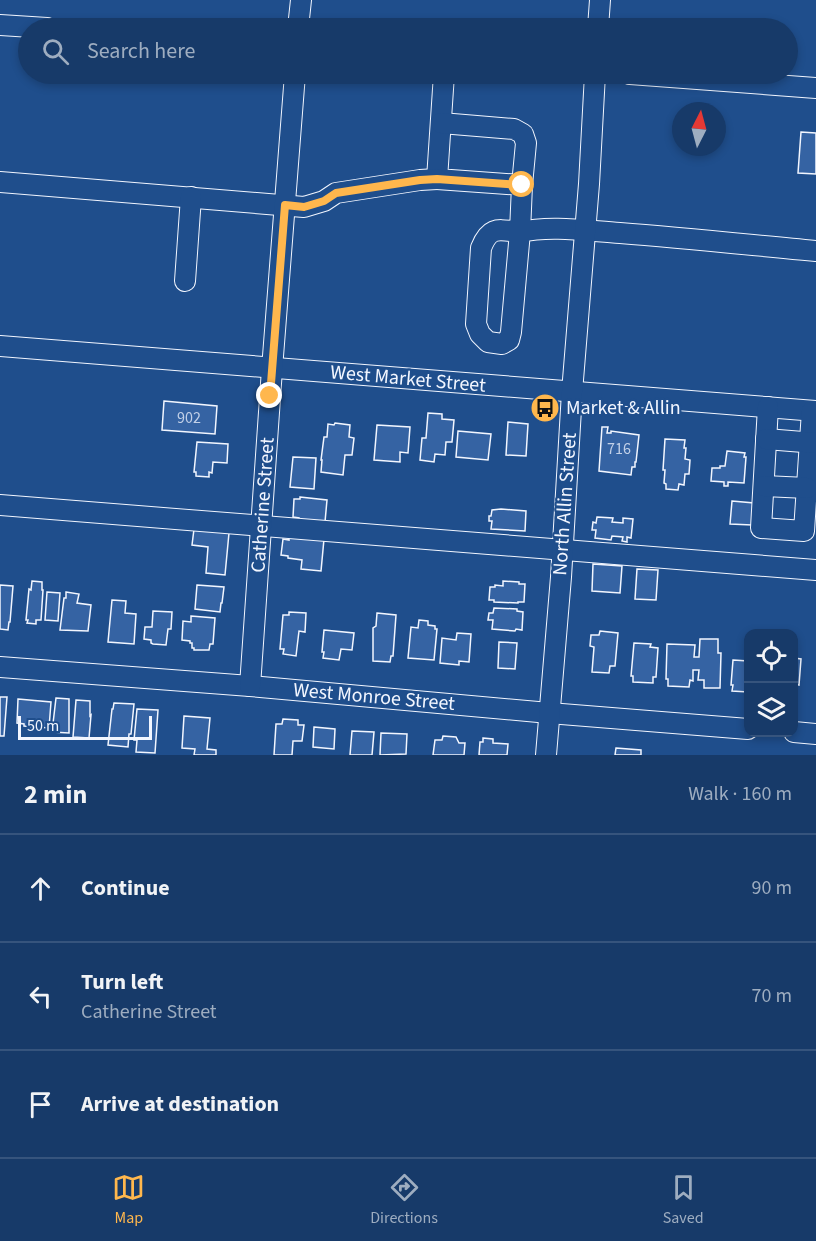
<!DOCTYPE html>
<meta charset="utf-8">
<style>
:root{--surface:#173a69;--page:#244571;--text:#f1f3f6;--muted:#9eadc0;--line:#36547d;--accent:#ffb74d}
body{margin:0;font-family:"Source Sans 3",sans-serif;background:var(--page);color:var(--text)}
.controls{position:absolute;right:18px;bottom:18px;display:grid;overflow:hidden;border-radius:12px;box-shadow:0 3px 9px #0003}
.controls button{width:54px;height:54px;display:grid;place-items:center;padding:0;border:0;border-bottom:2px solid var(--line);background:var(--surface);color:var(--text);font:30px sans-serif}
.compass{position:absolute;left:672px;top:102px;width:54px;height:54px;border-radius:50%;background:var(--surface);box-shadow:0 3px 9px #0003;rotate:6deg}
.scale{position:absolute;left:18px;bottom:15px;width:134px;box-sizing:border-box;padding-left:6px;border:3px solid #f2f6ff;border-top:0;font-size:16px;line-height:21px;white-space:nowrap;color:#f2f6ff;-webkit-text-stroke:4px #1f4e8c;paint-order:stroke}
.stop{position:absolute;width:18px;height:18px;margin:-14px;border:4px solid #ffb74d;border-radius:50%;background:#fff}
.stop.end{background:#ffb74d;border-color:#fff;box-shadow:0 2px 6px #0008}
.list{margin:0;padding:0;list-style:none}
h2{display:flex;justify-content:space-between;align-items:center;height:78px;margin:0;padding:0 24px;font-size:26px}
h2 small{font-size:20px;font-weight:400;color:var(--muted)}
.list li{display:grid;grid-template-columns:39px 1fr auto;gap:18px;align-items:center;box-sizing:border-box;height:108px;padding:0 24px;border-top:2px solid var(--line)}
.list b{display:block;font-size:22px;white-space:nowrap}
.list p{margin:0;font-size:20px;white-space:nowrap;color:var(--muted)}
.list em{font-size:20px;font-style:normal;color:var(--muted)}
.icon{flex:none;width:33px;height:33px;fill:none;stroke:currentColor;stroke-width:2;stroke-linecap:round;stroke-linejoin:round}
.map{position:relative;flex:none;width:816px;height:755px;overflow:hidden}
.search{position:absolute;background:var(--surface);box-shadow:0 3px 9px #0003;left:18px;right:18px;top:18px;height:66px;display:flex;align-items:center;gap:15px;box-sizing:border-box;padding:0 21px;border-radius:33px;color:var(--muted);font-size:22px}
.sheet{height:402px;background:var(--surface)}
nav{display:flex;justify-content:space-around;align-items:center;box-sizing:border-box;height:84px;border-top:2px solid var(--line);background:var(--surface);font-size:16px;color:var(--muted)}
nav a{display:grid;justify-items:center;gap:3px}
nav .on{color:var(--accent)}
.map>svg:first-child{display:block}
.building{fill:#3563a3;stroke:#f2f6ff;stroke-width:1.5}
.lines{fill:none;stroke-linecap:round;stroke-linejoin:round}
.minor-casing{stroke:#f2f6ff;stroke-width:22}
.minor{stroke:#1f4e8c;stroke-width:20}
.route{stroke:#ffb74d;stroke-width:8}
.labels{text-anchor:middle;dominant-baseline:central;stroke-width:4.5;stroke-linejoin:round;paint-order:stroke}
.number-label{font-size:16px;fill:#c3d1e8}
.street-label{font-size:20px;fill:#f2f6ff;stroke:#1f4e8c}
.poi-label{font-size:20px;fill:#f2f6ff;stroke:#1f4e8c;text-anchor:start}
</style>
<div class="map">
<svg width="816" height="755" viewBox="0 0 816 755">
<rect width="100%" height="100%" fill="#1f4e8c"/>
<g class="building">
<polygon points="801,132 816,133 816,174 798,173"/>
<polygon points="164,401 217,406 215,434 162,430"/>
<polygon points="428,413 442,414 442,419 454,420 452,442 446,442 445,455 435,454 434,462 420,460 422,438 426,438"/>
<polygon points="508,422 528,424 526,456 506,455"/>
<polygon points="335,423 350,425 349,437 354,438 352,455 345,455 343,475 321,472 322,460 321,460 324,437 327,437 328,424 334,425"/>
<polygon points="377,425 410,427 408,453 400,452 400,462 374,460"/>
<polygon points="602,427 608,427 607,433 611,433 611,431 639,435 636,462 635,462 635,467 632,467 631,475 599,471"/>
<polygon points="458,431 491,434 488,460 456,457"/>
<polygon points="665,439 685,440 684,448 686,448 685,459 690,460 689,474 685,474 684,485 679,484 678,490 666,489 666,484 664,483 665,470 663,470"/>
<polygon points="197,442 228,444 227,463 213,462 212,473 209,472 209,477 196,476 196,472 194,472"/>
<polygon points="727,451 745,453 744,457 746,457 744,483 728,482 728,486 724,486 724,482 711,481 712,468 720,468 720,466 725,466"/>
<polygon points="293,457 316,458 314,489 290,487"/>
<polygon points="300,497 327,500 325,522 299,520 299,518 293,517 294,499 300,499"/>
<polygon points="732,501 754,503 752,525 730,524"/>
<polygon points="501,509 526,511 525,531 491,529 492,521 489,521 489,516 491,516 492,510"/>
<polygon points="597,517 613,518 612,522 623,523 623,518 633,519 631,538 627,537 627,542 622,541 623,537 612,536 611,540 595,538 596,530 592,530 593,522 596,523"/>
<polygon points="194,529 229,533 225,575 206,573 208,547 192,545"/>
<polygon points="289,536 324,539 321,571 301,569 302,560 288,558 288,556 281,555 283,539 289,540"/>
<polygon points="593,564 622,566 620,593 592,591"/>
<polygon points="637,569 658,570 656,600 635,599"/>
<polygon points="32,581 42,582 42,590 43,590 41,620 36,620 36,624 27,623 28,620 26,620 29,589 31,590"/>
<polygon points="503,581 519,582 519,584 525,584 524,602 518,602 518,603 494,602 494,600 489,600 490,587 495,587 495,585 503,586"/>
<polygon points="0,585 13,586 10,622 9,622 8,630 0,629"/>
<polygon points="197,585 224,587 222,603 221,603 220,612 195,609"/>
<polygon points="47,592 60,593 58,621 45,620"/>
<polygon points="66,592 79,594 77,603 91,605 88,631 60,630 64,598 66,598"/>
<polygon points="112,600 126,601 125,613 136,614 134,644 108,642"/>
<polygon points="494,608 517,609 517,611 523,612 522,630 516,629 515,631 492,629 493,620 488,620 489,613 493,613"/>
<polygon points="153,611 172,612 171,629 168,629 166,645 153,644 151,643 151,640 144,639 145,627 152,627"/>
<polygon points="289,612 306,613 305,632 299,631 296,656 283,654 284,649 280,649 283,615 289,615"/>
<polygon points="377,613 396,615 393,656 391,656 390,662 373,661 373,628 376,626"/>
<polygon points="191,616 215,618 213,644 210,644 209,650 194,650 194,648 192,648 192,643 190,643 190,641 182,640 183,621 191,622"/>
<polygon points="419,620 428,621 428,625 435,626 435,629 437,629 434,660 408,658 411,627 418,628"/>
<polygon points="324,630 354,633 352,650 341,649 339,660 323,658 324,652 322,652"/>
<polygon points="600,631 618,633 615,666 610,666 609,673 592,672 594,647 590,646 591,635 599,635"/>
<polygon points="457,633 471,634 469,662 459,661 459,665 440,663 442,638 456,640"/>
<polygon points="700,639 718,639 718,653 721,653 720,688 704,688 704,680 698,680 699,670 693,670 693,681 690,680 689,687 668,686 668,679 666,679 667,644 695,645 694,657 699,657"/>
<polygon points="499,642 517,643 515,669 498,668"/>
<polygon points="634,643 651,644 650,647 658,648 656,677 653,677 653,683 633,682 633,676 631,676"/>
<polygon points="794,658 801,659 799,685 794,684"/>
<polygon points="733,660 748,661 748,692 732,691 733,685 731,685"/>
<polygon points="0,697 7,697 4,736 0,736"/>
<polygon points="56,698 69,699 69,733 52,732"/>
<polygon points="18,699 51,702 49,728 24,726 24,724 17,723"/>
<polygon points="76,700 90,701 90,716 91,715 89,738 73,737"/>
<polygon points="114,703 134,704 131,734 129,734 128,747 108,745 112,709 113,709"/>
<polygon points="137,709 158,710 155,753 136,752 137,740 134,740"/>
<polygon points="184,716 210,718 207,749 216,750 216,755 194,755 195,749 182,748"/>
<polygon points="283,719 298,720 298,725 304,725 302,741 293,741 292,755 274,755 276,724 282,724"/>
<polygon points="314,727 335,729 334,749 313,747"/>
<polygon points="352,731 374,732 372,755 350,755"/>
<polygon points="381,733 407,734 406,754 380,755"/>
<polygon points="443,736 456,737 459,743 465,743 464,755 433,755 435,740 442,740"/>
<polygon points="483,738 493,739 493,743 508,744 507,755 479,755 480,742 483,742"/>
<polygon points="616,748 641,750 641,755 615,755"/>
</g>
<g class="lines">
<g class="minor-casing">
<g id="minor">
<polyline points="0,25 47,28"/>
<polyline points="298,28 301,0"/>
<polyline points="598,28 600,0"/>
<path d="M444,74l-7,105 85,6 -2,47c-21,-2 -30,-7 -39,16l-5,76 4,10 8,8 14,2 7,-4 2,-8 9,-100c31,-7 68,-1 100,1 66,5 131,12 196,18"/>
<polyline points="630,74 816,88"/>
<polyline points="441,123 514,129 523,134 526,143 522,185"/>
<polyline points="0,182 304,207 324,201 336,193 420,180 437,179"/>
<polyline points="185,281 191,197"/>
<polyline points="0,346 816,411"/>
<polyline points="768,407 761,528 804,531 812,411"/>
<polyline points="766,439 816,443"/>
<polyline points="764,486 807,488"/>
<polyline points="0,505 816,570"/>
<polyline points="0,667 250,686 549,713 748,729"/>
<polyline points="250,686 272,369 295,74"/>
<polyline points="794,732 816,734"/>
<polyline points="546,755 561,577 572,392 589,184 595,74"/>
</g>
</g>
<use href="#minor" class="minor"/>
</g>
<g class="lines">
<polyline class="route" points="270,396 285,205 304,207 324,201 336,193 420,180 437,179 522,185"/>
</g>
<defs>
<g id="bus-disc" transform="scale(1.5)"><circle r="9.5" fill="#ffb74d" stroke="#1f4e8c"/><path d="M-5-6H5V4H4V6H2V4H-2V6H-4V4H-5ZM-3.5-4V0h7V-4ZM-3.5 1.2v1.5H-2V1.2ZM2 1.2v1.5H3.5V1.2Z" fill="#111"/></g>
</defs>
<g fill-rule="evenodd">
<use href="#bus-disc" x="545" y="408"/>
</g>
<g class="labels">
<g class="number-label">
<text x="189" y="418">902</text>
<text x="619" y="449">716</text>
</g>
<g class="street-label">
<text transform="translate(408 379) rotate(5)">West Market Street</text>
<text transform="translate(565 504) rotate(-86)">North Allin Street</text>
<text transform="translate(263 505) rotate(-86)">Catherine Street</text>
<text transform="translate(374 697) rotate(5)">West Monroe Street</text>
</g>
<g class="poi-label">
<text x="566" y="408">Market &amp; Allin</text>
</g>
</g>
</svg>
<div class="controls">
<button><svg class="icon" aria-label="locate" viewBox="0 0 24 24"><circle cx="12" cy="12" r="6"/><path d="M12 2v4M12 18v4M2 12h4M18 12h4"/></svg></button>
<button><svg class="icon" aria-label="layers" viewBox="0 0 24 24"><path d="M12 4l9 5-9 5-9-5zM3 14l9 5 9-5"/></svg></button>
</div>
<svg class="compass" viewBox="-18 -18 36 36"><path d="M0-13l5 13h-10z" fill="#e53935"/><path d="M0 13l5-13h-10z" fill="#9eadc0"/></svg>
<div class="scale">50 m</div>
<div class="stop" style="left:522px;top:185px"></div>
<div class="stop end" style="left:270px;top:396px"></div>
<div class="search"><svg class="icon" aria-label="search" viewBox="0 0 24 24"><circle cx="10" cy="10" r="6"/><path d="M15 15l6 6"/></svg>Search here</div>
</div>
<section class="sheet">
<h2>2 min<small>Walk · 160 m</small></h2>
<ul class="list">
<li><svg class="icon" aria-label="ahead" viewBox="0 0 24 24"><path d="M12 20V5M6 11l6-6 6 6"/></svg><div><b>Continue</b></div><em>90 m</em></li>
<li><svg class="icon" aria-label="left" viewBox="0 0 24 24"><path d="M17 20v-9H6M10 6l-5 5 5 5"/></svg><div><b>Turn left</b><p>Catherine Street</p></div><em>70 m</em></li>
<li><svg class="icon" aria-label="arrive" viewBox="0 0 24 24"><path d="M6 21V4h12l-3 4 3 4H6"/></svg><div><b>Arrive at destination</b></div></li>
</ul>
</section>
<nav>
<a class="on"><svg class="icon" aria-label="map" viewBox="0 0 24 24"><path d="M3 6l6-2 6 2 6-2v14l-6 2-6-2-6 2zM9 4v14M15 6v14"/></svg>Map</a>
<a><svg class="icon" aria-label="directions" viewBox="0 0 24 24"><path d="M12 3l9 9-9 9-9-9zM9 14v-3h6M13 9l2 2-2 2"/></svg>Directions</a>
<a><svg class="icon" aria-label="saved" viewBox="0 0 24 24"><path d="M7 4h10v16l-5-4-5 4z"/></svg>Saved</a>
</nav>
